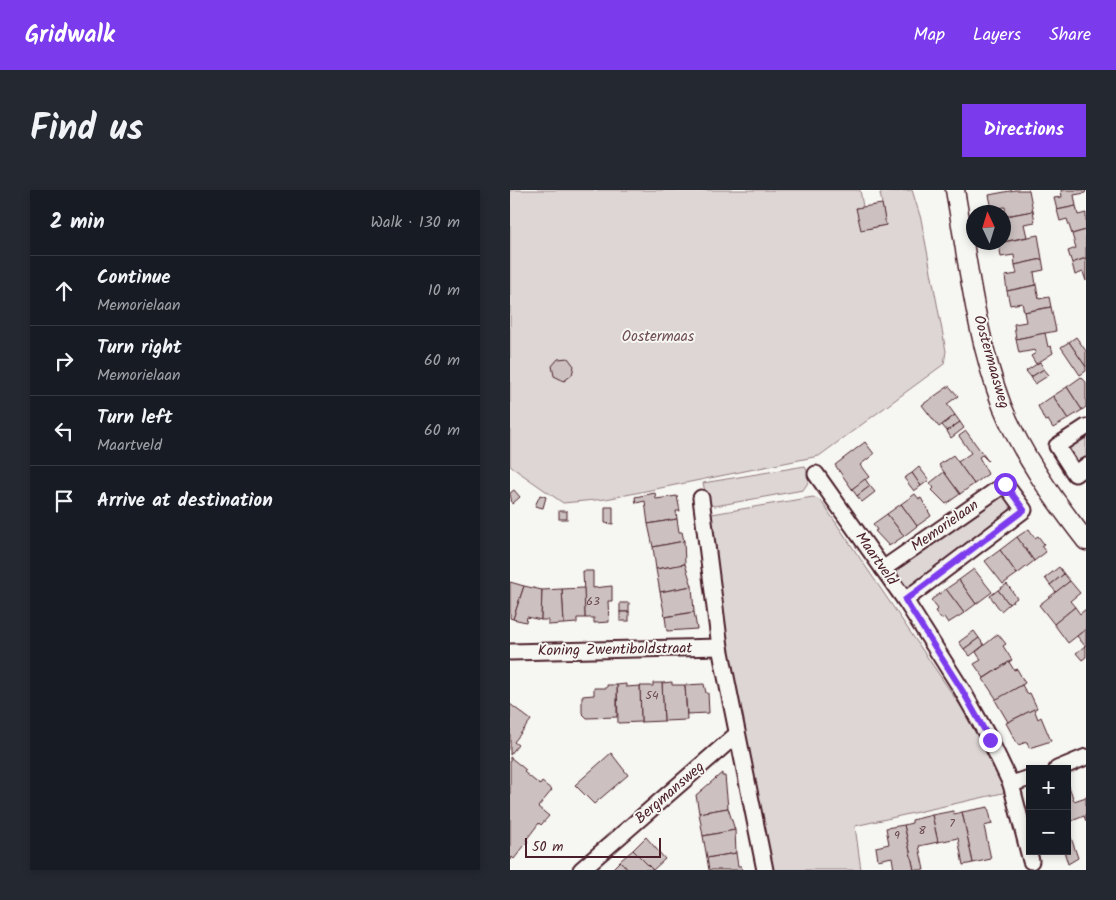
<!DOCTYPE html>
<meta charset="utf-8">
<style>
:root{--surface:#171b24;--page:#242831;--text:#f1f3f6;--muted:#9ea1a6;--line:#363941;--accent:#7c3aed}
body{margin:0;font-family:Kalam,sans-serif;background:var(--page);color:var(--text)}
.controls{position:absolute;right:15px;bottom:15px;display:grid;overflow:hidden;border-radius:0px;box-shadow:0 2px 8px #0003}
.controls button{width:45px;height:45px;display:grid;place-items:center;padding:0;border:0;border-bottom:1px solid var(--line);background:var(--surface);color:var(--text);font:25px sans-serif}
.compass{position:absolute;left:456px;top:15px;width:45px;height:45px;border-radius:50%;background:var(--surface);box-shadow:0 2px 8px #0003;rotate:356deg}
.scale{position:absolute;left:15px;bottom:12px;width:136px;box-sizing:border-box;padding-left:5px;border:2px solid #4a1f2b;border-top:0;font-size:14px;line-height:18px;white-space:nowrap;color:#4a1f2b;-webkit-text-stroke:4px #f6f6f2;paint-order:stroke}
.stop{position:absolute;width:15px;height:15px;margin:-11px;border:4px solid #7c3aed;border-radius:50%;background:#fff}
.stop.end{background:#7c3aed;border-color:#fff;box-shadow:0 1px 5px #0008}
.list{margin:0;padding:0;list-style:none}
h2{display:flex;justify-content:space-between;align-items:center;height:65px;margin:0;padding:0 20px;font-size:21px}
h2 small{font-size:16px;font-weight:400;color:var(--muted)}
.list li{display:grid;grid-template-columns:32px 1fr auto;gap:15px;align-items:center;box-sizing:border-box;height:70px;padding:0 20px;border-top:1px solid var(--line)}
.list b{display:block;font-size:19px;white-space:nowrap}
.list p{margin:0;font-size:16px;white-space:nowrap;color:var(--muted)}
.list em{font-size:16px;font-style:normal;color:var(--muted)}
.icon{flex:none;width:28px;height:28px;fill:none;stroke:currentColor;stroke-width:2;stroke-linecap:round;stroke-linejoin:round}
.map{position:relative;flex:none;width:576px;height:680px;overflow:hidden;border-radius:0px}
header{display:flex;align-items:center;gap:30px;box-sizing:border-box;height:70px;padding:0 25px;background:var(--accent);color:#fff}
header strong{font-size:24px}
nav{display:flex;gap:28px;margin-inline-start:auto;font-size:18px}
.intro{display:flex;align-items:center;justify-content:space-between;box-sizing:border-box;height:120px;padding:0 30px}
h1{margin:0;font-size:35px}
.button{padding:12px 22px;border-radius:0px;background:var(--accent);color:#fff;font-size:18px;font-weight:700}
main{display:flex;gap:30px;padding:0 30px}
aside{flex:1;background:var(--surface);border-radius:0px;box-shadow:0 2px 8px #0003}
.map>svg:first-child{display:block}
.green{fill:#ddd6d5;stroke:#947a80}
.building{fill:#ccc1c0;stroke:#4a1f2b}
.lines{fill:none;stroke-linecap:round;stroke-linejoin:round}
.minor-casing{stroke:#4a1f2b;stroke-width:19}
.tertiary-casing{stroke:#4a1f2b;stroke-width:21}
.minor{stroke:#f6f6f2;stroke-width:15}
.tertiary{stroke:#f6f6f2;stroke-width:18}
.route{stroke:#7c3aed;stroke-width:6}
.labels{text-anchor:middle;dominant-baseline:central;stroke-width:4;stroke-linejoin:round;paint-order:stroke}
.number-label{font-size:12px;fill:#6a4850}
.park-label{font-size:15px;fill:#6f4d56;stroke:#f6f6f2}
.street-label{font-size:15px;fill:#4a1f2b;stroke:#f6f6f2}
</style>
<header>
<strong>Gridwalk</strong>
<nav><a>Map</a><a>Layers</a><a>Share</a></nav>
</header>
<div class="intro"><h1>Find us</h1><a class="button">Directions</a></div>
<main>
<aside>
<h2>2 min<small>Walk · 130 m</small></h2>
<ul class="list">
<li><svg class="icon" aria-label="ahead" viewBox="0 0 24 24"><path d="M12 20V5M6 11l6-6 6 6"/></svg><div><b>Continue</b><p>Memorielaan</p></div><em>10 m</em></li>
<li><svg class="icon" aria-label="right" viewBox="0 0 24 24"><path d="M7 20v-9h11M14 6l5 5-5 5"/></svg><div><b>Turn right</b><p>Memorielaan</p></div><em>60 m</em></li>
<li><svg class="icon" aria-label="left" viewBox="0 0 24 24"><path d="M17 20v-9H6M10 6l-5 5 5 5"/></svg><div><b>Turn left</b><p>Maartveld</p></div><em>60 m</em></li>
<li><svg class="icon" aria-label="arrive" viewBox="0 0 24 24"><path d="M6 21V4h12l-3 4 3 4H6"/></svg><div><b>Arrive at destination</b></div></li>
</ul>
</aside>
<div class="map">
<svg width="576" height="680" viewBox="0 0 576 680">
<rect width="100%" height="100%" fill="#f6f6f2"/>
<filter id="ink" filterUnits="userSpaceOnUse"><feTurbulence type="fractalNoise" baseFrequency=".02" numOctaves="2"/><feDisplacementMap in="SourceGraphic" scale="10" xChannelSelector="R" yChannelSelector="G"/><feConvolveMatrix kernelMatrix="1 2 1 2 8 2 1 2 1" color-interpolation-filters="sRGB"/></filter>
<g filter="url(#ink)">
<g class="green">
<polygon points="0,0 350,0 357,39 376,35 370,3 402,0 411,29 436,161 434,174 309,266 96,309 53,313 0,276"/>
<polygon points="576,240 576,269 571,273 563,272 556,262 557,253"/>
<polygon points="295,276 300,290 293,300 205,316 198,314 193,293"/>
<polygon points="482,305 493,305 501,316 498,326 397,399 381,378"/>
<polygon points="303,307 311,311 473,549 497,602 345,636 351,680 257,680 229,545 196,325"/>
</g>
<g class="building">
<polygon points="505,0 519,0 523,21 496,26 495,17 482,19 479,5"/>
<polygon points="551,0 576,0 575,3 564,5 566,16 547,20 544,8 552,7"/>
<polygon points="372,14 376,35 351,40 346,18"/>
<polygon points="566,16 568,25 576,23 576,40 562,44 557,29 550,31 547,20"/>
<polygon points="523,21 525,32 514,34 517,47 493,52 493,37 498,36 496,26"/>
<polygon points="576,40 576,68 562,73 558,61 566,58 562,44"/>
<polygon points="528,45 532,69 505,75 504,65 491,67 489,53"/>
<polygon points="576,68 576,91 573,82 565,85 562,73"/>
<polygon points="532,69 534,80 524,82 526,95 497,101 495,86 507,84 505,75"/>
<polygon points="526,95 529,109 539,107 541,117 514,122 512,113 500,115 497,101"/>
<polygon points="541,117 546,141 506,149 504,134 516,132 514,122"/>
<polygon points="535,143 538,157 541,156 543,163 526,174 521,166 526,163 525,160 509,163 506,149"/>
<polygon points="566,147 576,161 576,177 559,152"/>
<polygon points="559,152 576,177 576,181 570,185 551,157"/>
<polygon points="58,168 64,176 62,185 54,191 44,186 42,176 48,169"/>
<polygon points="530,172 534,179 521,187 516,181"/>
<polygon points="534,179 539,185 525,194 521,187"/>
<polygon points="571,187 576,192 576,217 572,220 557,197"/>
<polygon points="439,196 448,206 437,214 445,225 429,237 412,215"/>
<polygon points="557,197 572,220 558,229 543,206"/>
<polygon points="543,206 558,229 543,238 538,230 535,231 528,216"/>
<polygon points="445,225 450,232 437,241 432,235"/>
<polygon points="450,232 454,238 441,248 437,241"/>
<polygon points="456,241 478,271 472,265 469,267 478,284 464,294 448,272 461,263 449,246"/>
<polygon points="355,252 364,264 350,275 359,287 342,299 325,275"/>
<polygon points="443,265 464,294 450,304 429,275"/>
<polygon points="409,277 419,290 411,296 402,283"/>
<polygon points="434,282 450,304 436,314 422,300 424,298 420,293"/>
<polygon points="402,283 411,296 404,301 394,288"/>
<polygon points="355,289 360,296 347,306 342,299"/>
<polygon points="360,296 365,302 352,312 347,306"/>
<polygon points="4,300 10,307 2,314 0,303"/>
<polygon points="145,303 146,309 167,306 170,321 166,321 167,329 138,334 135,311 126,313 125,307"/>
<polygon points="405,304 409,309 411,308 421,326 407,336 391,314"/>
<polygon points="30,305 36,307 33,318 25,316"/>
<polygon points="391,314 407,336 394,346 377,324"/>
<polygon points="95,317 103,317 103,334 95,333"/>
<rect x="49" y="321" width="8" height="8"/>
<polygon points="377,324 394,346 379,356 365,341 367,340 363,334"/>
<polygon points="167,329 169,342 172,342 174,351 143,357 138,334"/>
<polygon points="519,339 525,348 528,346 534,354 531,356 536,362 524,371 507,347"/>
<polygon points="507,347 524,371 507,384 490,360"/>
<polygon points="174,351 175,374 146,379 143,357"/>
<polygon points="490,360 507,384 493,394 475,371"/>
<polygon points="175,374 182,396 150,402 146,379"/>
<polygon points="549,377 554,384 540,395 535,388"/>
<polygon points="464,379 482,402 466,414 449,390"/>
<polygon points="73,381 83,381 83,398 102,396 102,411 98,411 99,432 84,433 84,428 75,428"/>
<polygon points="554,384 560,391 546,402 540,395"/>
<polygon points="449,390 466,414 454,423 436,399"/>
<polygon points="560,391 570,403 560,411 565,417 544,434 529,415"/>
<polygon points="0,392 14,396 3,429 0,428"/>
<polygon points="497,394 507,408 499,414 488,400"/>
<polygon points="14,396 32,400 31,430 17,427 16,432 3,429"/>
<polygon points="182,396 184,422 155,427 150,402"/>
<polygon points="74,398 75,428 67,428 67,433 54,434 52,399"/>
<polygon points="52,399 54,434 38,435 38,430 31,430 32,400"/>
<polygon points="436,399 454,423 438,433 434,427 431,429 425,421 428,419 421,410"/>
<polygon points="488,400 499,414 491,421 480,406"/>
<rect x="110" y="413" width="9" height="9"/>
<polygon points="565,417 570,424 576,419 576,439 558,453 544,434"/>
<rect x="110" y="422" width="9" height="9"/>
<polygon points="184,422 187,439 157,441 155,427"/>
<polygon points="576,439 576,467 572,470 566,463 575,456 567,446"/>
<polygon points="464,441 469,448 454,459 449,452"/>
<polygon points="488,444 496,454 493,456 502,470 474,488 464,474 471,470 466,462"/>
<polygon points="469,448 474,455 460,466 454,459"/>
<polygon points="499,472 504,480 507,479 515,493 487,510 473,489"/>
<polygon points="162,492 162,495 175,495 177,530 154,531 152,493"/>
<polygon points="143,493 152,493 154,531 131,532 130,496 143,496"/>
<polygon points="116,494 116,497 130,496 131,532 108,533 107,495"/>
<polygon points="194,494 196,503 198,503 199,523 177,524 175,495"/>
<polygon points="97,495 107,495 107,527 77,528 72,523 72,506 84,505 84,498 97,498"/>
<polygon points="512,495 517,504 520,503 527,518 498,532 485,510"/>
<polygon points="0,514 21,530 4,552 8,555 0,565"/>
<polygon points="524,519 528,529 531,527 541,551 519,558 517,552 508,555 496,533"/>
<polygon points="101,563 118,585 84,614 65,595"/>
<polygon points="0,567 16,580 14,582 30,595 32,592 42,600 28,617 39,626 31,635 29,633 16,650 18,651 4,669 2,667 0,670"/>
<polygon points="212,583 212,586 215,586 218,618 189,623 186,605"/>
<polygon points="559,596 564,611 576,607 576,631 574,626 557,633"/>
<polygon points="478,617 482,634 474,636 481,669 463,673 452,622"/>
<polygon points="218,618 225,640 193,646 189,623"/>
<polygon points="443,621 444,624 452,622 463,673 453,675 448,648 428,652 422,625"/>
<polygon points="422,625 428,652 409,656 414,680 404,680 394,635 402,633 402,630"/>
<polygon points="394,635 404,680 384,680 382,667 368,670 366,657 379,654 376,638"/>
<polygon points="557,636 568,668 558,674 554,661 557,661"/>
<polygon points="225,640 226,663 197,668 193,646"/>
<polygon points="136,647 155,669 143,680 123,660"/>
<polygon points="123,660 143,680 118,680 110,671"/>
<polygon points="226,663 228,676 231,676 232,680 199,680 197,668"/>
<polygon points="110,671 118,680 101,680"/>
</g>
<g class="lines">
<g class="minor-casing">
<g id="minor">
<polyline points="576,237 547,256 565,284 576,276"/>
<polyline points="306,284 395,410 452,500 480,550 501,594 521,671"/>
<polyline points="191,308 210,457 255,680"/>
<polyline points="373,379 495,294 514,320 395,410"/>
<polyline points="0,462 210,457"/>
<polyline points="547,579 576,567"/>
<polyline points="501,594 520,588"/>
<polyline points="71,680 226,545"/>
</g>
</g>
<g class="tertiary-casing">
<path id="tertiary" d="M445,0c13,72 21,147 47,216 20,49 52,94 84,135"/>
</g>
<use href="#minor" class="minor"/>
<use href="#tertiary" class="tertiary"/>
</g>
</g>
<g class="lines" filter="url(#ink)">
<polyline class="route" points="480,550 452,500 395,410 514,320 495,294"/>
</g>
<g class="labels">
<g class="number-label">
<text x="83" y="411">63</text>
<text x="142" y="505">54</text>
<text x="442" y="633">7</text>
<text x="412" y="640">8</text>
<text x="387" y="645">9</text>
</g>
<g class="park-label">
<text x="148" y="147">Oostermaas</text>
</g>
<g class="street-label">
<text transform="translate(481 172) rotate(74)">Oostermaasweg</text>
<text transform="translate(435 336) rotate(-35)">Memorielaan</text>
<text transform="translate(366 369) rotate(55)">Maartveld</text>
<text transform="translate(105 460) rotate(-1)">Koning Zwentiboldstraat</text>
<text transform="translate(160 603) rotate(-41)">Bergmansweg</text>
</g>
</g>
</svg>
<div class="controls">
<button>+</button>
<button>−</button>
</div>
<svg class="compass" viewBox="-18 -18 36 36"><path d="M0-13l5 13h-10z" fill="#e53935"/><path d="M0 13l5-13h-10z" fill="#9ea1a6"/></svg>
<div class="scale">50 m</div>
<div class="stop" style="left:495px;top:294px"></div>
<div class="stop end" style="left:480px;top:550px"></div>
</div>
</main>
